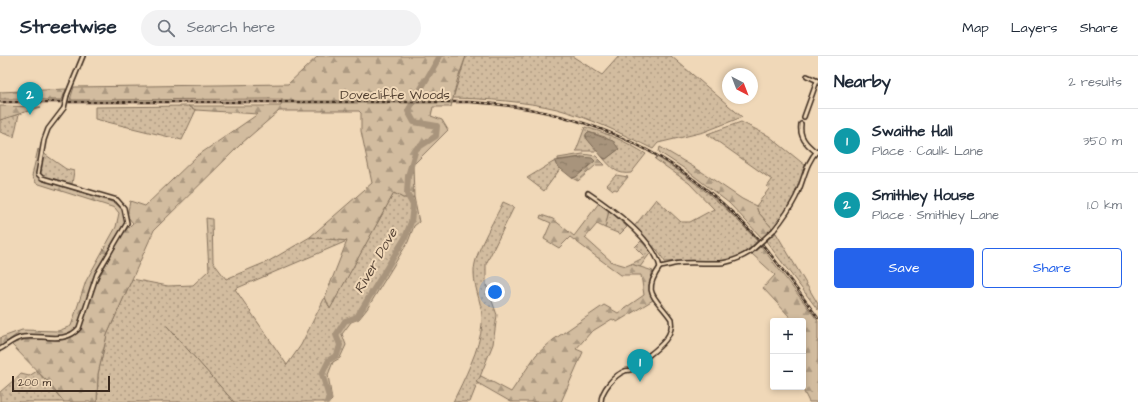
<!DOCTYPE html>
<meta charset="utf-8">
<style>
:root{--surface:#fff;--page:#f2f2f3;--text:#1f2937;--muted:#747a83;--line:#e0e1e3;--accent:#2563eb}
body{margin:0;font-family:"Architects Daughter",sans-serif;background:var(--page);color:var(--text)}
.controls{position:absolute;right:12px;bottom:12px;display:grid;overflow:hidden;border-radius:4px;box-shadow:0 2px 6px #0003}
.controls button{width:36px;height:36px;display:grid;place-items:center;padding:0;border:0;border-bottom:1px solid var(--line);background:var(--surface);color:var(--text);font:20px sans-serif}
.compass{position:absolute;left:722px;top:12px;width:36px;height:36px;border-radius:50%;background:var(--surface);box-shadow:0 2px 6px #0003;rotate:138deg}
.scale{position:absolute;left:12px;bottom:10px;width:98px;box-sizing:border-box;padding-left:4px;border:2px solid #3b2a1e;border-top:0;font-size:11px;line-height:14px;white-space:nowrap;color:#3b2a1e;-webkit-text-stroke:3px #f0d8b8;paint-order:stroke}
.you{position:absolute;left:495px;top:236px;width:14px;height:14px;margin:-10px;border:3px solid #fff;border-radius:50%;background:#1a73e8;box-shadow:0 0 0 6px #1a73e833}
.badge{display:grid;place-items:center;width:26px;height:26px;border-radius:50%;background:var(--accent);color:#fff;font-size:13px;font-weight:700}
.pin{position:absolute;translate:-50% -33px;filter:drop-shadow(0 1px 2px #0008)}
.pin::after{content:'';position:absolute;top:21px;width:14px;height:12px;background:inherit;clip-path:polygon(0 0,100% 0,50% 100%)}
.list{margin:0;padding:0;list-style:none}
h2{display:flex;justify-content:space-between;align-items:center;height:52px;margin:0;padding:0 16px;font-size:17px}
h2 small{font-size:13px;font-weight:400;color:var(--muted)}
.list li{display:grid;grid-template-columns:26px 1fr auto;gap:12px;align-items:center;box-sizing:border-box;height:64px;padding:0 16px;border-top:1px solid var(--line)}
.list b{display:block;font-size:15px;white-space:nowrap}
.list p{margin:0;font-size:13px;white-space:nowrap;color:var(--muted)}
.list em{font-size:13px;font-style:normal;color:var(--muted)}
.actions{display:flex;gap:8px;padding:12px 16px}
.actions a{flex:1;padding:9px 0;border:1px solid var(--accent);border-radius:4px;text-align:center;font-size:14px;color:var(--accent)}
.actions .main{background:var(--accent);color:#fff}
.icon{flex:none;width:22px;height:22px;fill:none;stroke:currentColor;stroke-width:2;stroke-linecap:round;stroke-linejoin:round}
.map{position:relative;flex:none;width:818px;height:346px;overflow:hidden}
header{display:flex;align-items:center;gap:24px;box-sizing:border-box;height:56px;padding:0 20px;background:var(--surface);border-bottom:1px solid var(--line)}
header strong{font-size:19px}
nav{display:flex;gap:22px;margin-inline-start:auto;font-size:14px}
.search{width:280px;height:36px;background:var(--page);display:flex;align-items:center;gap:10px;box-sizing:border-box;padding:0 14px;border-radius:22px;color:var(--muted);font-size:15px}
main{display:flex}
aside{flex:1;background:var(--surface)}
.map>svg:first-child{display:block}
.grass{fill:url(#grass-dots);stroke:#86735e}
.forest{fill:url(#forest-firs);stroke:#86735e}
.water{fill:url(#water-ripples);stroke:#7c6a56}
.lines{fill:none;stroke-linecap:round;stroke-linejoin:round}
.stream{stroke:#7c6a56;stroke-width:1}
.river{stroke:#a8947c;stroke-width:6}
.minor-casing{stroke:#3b2a1e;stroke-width:6}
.minor{stroke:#f0d8b8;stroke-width:3}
.rail-casing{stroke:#3b2a1e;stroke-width:2.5}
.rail{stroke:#f0d8b8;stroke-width:1;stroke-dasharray:3;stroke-linecap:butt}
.minor-bridge-casing{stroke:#3b2a1e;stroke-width:6;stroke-linecap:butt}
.minor-bridge{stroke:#f0d8b8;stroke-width:3}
.labels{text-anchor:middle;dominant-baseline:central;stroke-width:4;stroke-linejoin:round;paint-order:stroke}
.park-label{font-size:13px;fill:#524031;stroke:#f0d8b8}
.water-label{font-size:14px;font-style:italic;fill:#564436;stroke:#f0d8b8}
</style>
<header>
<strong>Streetwise</strong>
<div class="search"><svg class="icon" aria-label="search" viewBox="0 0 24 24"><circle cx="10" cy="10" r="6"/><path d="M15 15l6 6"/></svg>Search here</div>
<nav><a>Map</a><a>Layers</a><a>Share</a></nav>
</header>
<main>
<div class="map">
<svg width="818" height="346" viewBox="0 0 818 346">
<defs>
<pattern id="grass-dots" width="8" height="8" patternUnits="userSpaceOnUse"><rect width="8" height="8" fill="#d2bc9f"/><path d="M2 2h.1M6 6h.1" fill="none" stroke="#ac9981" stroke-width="1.8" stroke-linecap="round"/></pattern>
<pattern id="forest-firs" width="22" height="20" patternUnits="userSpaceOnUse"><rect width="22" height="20" fill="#d2bc9f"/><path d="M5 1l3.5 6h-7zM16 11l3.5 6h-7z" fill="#ac9981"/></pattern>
<pattern id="water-ripples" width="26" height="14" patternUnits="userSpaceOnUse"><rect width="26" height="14" fill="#a8947c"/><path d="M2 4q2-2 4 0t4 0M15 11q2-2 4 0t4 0" fill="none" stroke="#8a7965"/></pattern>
</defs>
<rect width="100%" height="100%" fill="#f0d8b8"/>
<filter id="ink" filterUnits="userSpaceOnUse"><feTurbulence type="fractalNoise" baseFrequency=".025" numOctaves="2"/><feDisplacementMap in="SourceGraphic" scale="8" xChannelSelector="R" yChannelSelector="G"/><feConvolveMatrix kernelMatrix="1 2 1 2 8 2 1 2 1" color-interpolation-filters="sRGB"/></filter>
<g filter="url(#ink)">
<g class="grass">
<path d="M466,0h106l30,19 17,-19h52l71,61 -38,15 -46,11 -5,6c-31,-15 -62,-31 -96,-40 -34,-8 -69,-10 -104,-11z"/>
<polygon points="188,50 196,54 182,84 95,63 95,51"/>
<polygon points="19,58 14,81 0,76 0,64"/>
<path d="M741,66l28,14 37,30c-9,27 -16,40 -33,63l-15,-17 -2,-6 13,-17 -2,-2 5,-7 -65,-46z"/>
<path d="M585,71c22,6 42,15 61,27l-15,19c-14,2 -19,-5 -28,-15l3,1 13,-10 -14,-12 -17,-5 -3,4 13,15h-22z"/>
<polygon points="43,97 66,113 74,115 72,128 43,121 41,118"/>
<path d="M657,101c38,23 71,51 100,84 -6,6 -14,14 -23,17 -17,7 -49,2 -69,4l-7,-11 -25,-23 23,-29 25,23h9l24,-13 -25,-26 -34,-24z"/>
<polygon points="555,105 560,113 544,135 527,122"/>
<polygon points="616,119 628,121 617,134 615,133 613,134 607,129"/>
<polygon points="394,137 403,142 414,141 419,166 414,170 408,186 367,253 359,263 351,266 342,278 346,289 340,302 333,306 328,319 332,344 330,346 97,346 98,318 107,279 132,223 168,230 193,229 209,214 206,162 212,163 213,206 226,223 269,205 310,181 347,185 235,233 287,309 301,289 325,241 330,252"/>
<path d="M503,146l11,5 -28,57v20l11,31 -4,29 -23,58h-17c11,-23 27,-53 29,-78 2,-17 -8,-34 -8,-51 -1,-19 21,-53 29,-71z"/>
<polygon points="609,154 627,171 620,178 605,172"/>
<polygon points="776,177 818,248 818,254 766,185"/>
<polygon points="641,185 651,196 640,211 631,208 645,201 635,191"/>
<polygon points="37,315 64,346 0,346 0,336 21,318 29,320"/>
</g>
<g class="forest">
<polygon points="318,0 466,0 457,25 451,51 433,51 431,60 442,64 448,74 413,109 414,141 403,142 394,137 330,253 325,241 347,185 310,181 372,127 361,75 361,57 359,55 279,55 242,87 154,174 107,279 98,318 97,346 64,346 48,326 11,288 24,284 60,283 75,279 80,272 96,227 122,178 133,167 127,160 130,145 145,150 197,100 258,58 196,54 188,50 281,50 282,43 70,44 74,31 288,28"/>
<polygon points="66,33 62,44 0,43 0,36"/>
<polygon points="0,50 41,51 0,64"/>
<polygon points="660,91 702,116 742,143 756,150 758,156 773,173 762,182 729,147 685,113 659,96"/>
<polygon points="38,93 41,96 37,119 42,124 115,147 122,153 125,166 95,217 78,271 73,277 58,280 16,279 0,291 0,282 22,274 58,275 71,270 86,225 116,171 119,157 115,152 36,127 32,120"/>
<polygon points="583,98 596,100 605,109 596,109 578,125 572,122 576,121 582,101 558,104 558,102"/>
<path d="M599,147l10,7 -4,18 -8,-4 -12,14 27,24 14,4 5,-2 22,7c-4,11 -6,19 0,29l-36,22 -5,-3 -21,13 -15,17 7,3 -22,50h-50l-35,-20 5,-6 30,16 25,-37 17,-15 51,-35 14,8 26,-18 -3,-20h-20l-51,-38 -11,11 -15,-9 7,-16 -11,-5 1,-3 12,4 21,17z"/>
<polygon points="761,190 818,265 818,346 809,346 803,334 795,331 803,331 803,265 790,265 789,260 763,232 775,219 752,198"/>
</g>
<g class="water">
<polygon points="588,76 613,85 619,93 606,103 603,102 587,83 586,78"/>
<polygon points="582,101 592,102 595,105 576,121 572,122 556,109 555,105"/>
</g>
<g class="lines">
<polyline class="stream" points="167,270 234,346"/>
<polyline class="river" points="327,346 329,341 322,318 329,304 337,299 340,289 336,279 345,265 357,261 405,182 411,166 413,149 407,138 408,120 416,93 436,80 437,70 414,66 408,55 440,0"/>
<g class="minor-casing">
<g id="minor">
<polyline points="807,20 818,25"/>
<polyline points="67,39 83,0"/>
<polyline points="804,61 817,25"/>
<path d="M801,68c-2,13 5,20 15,28"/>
<path d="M588,137c24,16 65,45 72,74"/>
<path d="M774,174c8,-10 16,-21 22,-33 8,-16 9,-34 22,-47"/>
<path d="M660,211c8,-1 15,-4 22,-4 29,-2 41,6 68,-11"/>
<path d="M0,293c7,-4 15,-11 23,-12 19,-3 42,8 56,-9l18,-54 30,-51 -3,-15 -7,-8 -75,-22 -4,-4 6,-34 4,-11 16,-21"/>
<path d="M601,346c0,-11 13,-27 24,-31 1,-1 4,0 5,-1 5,-2 9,-7 13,-10 12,-10 32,-22 28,-41 -15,-22 -30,-25 -11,-52"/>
</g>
</g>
<use href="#minor" class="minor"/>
<g class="rail-casing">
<path id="rail" d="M0,46h469c100,5 195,42 267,114 31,30 56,67 82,102"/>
</g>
<use href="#rail" class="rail"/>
<g class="minor-bridge-casing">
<g id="minor-bridge">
<polyline points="64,52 67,39"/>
<polyline points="750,196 774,174"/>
</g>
</g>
<use href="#minor-bridge" class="minor-bridge"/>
</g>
</g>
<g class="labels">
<g class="park-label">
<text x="395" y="39">Dovecliffe Woods</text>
</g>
<g class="water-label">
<text transform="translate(376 205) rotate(-60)">River Dove</text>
</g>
</g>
</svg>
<div class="controls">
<button>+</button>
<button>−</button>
</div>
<svg class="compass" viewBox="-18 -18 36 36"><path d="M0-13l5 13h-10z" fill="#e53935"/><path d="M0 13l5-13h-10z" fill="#747a83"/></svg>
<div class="scale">200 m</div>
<div class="you"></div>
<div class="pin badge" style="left:640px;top:326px;background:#0f9aa8">1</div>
<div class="pin badge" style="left:30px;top:59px;background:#0f9aa8">2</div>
</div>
<aside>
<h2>Nearby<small>2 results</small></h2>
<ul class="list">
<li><span class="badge" style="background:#0f9aa8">1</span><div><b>Swaithe Hall</b><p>Place · Caulk Lane</p></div><em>350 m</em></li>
<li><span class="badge" style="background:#0f9aa8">2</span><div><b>Smithley House</b><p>Place · Smithley Lane</p></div><em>1.0 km</em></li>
</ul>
<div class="actions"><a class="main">Save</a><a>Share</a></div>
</aside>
</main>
